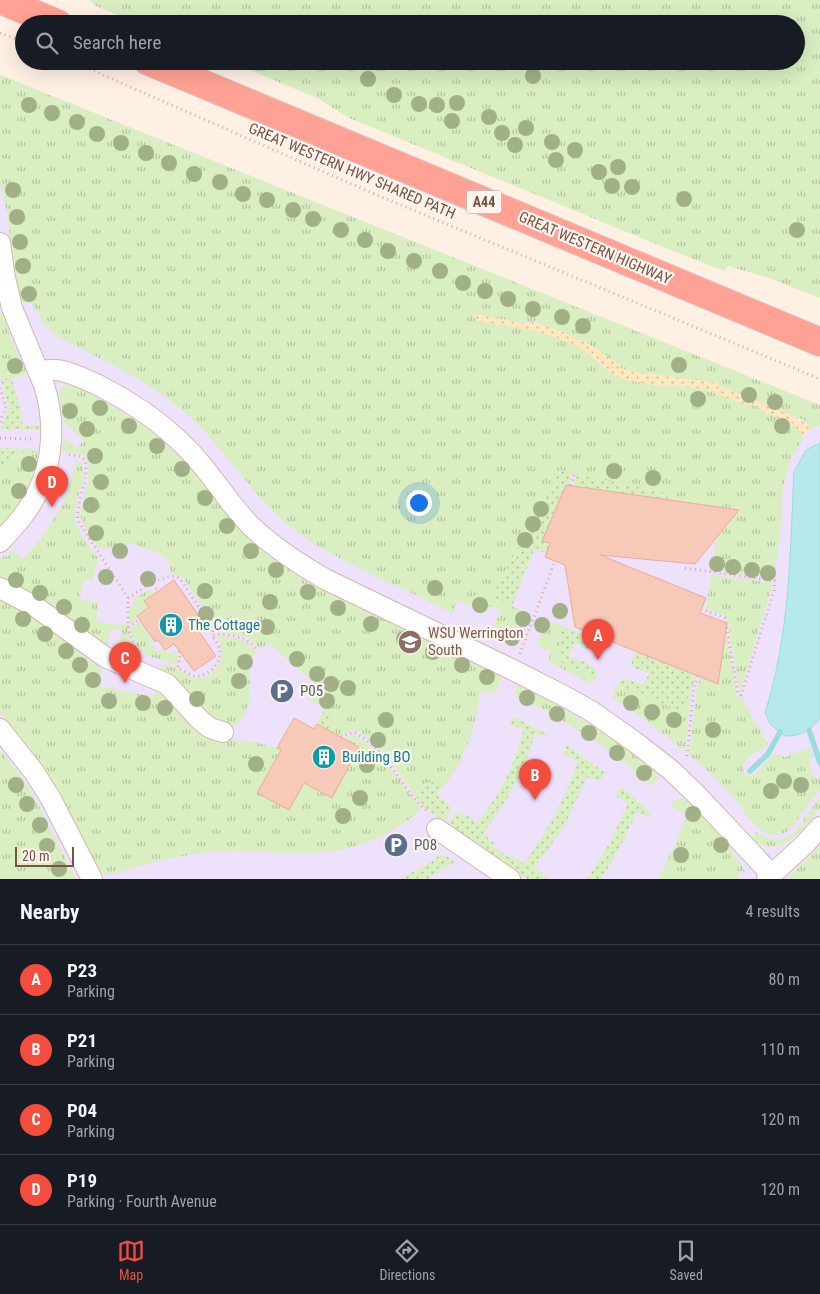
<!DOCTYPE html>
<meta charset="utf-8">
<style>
:root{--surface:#171b24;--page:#242831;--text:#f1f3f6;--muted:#9ea1a6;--line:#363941;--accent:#f54d3d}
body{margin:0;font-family:"Roboto Condensed",sans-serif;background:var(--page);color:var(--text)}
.scale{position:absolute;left:15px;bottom:12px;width:59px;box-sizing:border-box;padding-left:5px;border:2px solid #7a5246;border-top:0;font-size:14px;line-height:18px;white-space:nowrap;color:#7a5246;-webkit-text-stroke:4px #fff5ed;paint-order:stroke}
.you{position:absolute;left:418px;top:502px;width:18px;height:18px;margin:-12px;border:4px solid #fff;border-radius:50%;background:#1a73e8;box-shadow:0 0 0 8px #1a73e833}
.badge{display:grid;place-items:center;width:32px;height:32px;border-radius:50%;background:var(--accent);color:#fff;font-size:16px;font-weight:700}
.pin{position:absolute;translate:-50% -41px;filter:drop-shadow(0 1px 2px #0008)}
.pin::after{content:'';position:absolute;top:26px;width:18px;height:15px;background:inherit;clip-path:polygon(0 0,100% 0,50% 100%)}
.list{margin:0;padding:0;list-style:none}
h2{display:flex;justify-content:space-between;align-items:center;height:65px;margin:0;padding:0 20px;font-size:21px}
h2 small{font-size:16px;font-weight:400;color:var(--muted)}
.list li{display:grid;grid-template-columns:32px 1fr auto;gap:15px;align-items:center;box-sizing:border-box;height:70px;padding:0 20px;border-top:1px solid var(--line)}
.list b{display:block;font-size:19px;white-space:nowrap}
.list p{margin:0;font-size:16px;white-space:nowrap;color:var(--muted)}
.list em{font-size:16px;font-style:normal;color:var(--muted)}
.icon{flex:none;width:28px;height:28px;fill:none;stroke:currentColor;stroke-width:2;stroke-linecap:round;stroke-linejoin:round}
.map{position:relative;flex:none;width:820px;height:879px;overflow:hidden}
.search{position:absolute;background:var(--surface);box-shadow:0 5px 20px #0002;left:15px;right:15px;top:15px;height:55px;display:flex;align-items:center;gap:12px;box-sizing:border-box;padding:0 18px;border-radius:28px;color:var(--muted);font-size:19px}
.sheet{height:345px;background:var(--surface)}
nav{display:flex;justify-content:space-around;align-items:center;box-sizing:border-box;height:70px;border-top:1px solid var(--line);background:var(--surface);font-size:14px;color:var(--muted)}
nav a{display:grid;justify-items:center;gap:2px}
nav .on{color:var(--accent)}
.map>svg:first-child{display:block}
.education{fill:#eee1fb}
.grass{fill:url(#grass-tufts)}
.sand{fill:url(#sand-dots)}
.garden{fill:url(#garden-dots)}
.water{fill:#b6eaea;stroke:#9bdcdd}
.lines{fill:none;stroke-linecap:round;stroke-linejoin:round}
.stream{stroke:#9bdcdd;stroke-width:5.5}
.building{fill:#f7c9b9;stroke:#ebac97}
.minor-casing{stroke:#d4b8ab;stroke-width:22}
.highway-casing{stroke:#dcd2cf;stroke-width:30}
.path{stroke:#dcac9b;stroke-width:3;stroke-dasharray:1 4;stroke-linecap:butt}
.minor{stroke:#fff;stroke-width:20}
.highway{stroke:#ffa295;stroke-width:28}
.tree{fill:#a2b087}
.labels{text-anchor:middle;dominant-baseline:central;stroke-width:4.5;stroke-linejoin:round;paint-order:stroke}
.shield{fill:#fff5ed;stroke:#a28378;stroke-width:1}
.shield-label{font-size:14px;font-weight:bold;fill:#7a5246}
.street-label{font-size:15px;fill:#7a5246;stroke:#fff5ed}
.culture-label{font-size:15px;fill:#0d838f;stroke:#fff5ed;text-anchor:start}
.education-label{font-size:15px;fill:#785e54;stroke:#fff5ed;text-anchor:start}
.service-label{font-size:15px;fill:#4e5e75;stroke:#fff5ed;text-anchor:start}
</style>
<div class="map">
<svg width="820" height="879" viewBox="0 0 820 879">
<defs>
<pattern id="grass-tufts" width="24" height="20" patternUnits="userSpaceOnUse" patternTransform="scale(1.25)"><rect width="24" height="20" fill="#d9eec1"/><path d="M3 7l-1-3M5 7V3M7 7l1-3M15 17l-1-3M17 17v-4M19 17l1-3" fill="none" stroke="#b5c39f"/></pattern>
<pattern id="sand-dots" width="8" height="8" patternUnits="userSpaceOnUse" patternTransform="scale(1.25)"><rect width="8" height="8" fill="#ffe7be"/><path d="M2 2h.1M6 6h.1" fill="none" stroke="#d3be9c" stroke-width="1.8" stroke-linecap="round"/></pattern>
<pattern id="garden-dots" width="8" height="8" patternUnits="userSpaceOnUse" patternTransform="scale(1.25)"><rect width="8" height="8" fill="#d9eec1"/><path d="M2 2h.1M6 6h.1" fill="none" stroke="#b5c39f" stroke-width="1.8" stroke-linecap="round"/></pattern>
</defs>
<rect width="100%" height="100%" fill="#fef1e4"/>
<polygon class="education" points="0,75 820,405 820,879 0,879"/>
<g class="grass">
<polygon points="90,0 820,0 820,298 766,277 728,266 725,271 690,258 349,118 317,98 228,61 796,61 796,24 138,24 96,6"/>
<path d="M0,75l820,330v20l-9,4 -7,-9 -93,-38 -81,-11 -9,-3 -4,-5 -33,-22 -7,-1 -14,-8 -29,-10h-55c28,2 81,13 105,28 9,7 17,16 26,23 7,5 41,10 53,14l6,-2 36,4 38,14 14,3 8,8h5l27,14 7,8 -14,25 -8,31v25l-8,61 -62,-9 4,-31 23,-29 -71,-9 1,-6 -109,-24 -69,127 32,14 -13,31 -20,-9 11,-23 -12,-4 -3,7 -28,-13 -6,13c-26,-13 -53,-26 -79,-38 -28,-14 -57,-28 -82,-48 -38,-30 -62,-73 -97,-106 -39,-38 -90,-60 -138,-85l-10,-10 -15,-23 -4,-1 -6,1 -6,-21 -8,-70 -7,-27z"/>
<polygon points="3,314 11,339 27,373 9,381 0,378 0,315"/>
<path d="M70,386c12,2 24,10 35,16 40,22 70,47 99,82 9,12 18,25 28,37 24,25 51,45 80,64l190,92 -7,16 -15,-1c-4,34 -14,67 -36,94l-5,-3h-13l-5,6 -8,3c-15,-19 -36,-57 -61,-62l-13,6 -3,-2 -11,-26 -17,-9 10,-13 -49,-43 -9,6 -13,-12 -30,-6v-3l-33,-49 -5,-4 -9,-2 -1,-12 -16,-11 -8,-1 -12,-6 -33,7 -15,-22 -5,-13 8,-34 1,-21 -5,-5 -22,-4 2,-14 13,11 7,-8 -20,-17 -5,-32 4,-4z"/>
<path d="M18,452l20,1c-6,32 -17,50 -38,74v-57z"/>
<path d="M76,460l5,2c9,18 -10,39 -6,58 2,14 16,27 23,38l-5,22 -9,-1 -5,20 20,4 -3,17c9,3 21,8 30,2l4,18 6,13 -18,-4 4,-18 -11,-2 -5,21 -106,-72v-19l5,-4 2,2 3,-3v-6l13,11c30,-33 44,-56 53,-99z"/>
<polygon points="711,575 773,583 740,692 727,617 706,608"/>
<polygon points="148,590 156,593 145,601 149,607 137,615 138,617 129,624 129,609 132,608 134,599"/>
<path d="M0,595l73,49 11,13 18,13 -3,16 55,11 3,-13 63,55 33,3 24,6 30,16 -32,12 -7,-3 -11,19 32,18 15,-27 28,15 27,-51 -15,-8 7,-4c20,2 57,57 70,74 -31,29 -72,44 -114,44 -27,1 -54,-3 -80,-2 -38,2 -76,10 -112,23 -7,1 -13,0 -18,-6l-39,-79 -29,-42 -29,-34z"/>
<polygon points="547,620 562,626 558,661 597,677 591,684 548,661 551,651 537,646"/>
<path d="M141,621l9,13 -2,2 4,5 -2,1 7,10 6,-4 6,7 7,-4 2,9 -1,5c-26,-11 -39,-4 -47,-37z"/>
<path d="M726,630l11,67 5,2 26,45c-8,10 -27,8 -24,28l5,4 6,-1 18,-21 12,3 25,-9 3,8 -3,2 1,15 2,3 7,2v11l-28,38c-9,9 -19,11 -31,3 -11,-7 -22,-27 -32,-38 -12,-13 -26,-25 -40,-37l8,-67 4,-11 17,7z"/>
<path d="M219,635l26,6 12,11c-16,11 5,62 -24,73 -5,2 -14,1 -19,-2 -6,-4 -12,-11 -17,-16 -13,-11 -26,-22 -38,-33l2,-10 14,4 19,11c21,0 37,-25 22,-42z"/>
<polygon points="617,685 682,711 691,690 685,751 644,719 612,697"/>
<path d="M517,686h2c48,23 94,51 135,85l4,6 -1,4 -4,4 -5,-1c-8,-7 -14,-15 -23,-21 -33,-27 -71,-49 -110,-67z"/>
<polygon points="0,750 25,782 39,806 76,879 0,879"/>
<path d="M820,797v11c-17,22 -39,53 -69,31l5,-7c13,9 25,11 38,1z"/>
<path d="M681,798c13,2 52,55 62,68l2,6h-6l-1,7h-80l18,-36 11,-28 -15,-8 1,-6z"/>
<polygon points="820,846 820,879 787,879"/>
</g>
<path class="sand" d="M475,314l50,9 9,-1 17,6 12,4 14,8 7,1 33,22 4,5 9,3 81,11 93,39 7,8 -7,7 -7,-8 -27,-14h-5l-8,-8 -14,-2 -38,-15 -36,-4 -6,2c-15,-5 -31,-4 -45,-10 -13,-6 -23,-20 -36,-28 -24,-15 -75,-25 -103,-27l-5,-4z"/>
<g class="garden">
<polygon points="0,378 5,381 12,380 20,407 23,426 40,425 40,430 0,429 9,407"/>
<polygon points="0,448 38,449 38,453 18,452 0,470"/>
<polygon points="560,470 573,473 568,485 566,485 542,541 550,543 546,553 534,550 512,606 491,597"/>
<polygon points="577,474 669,494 668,500 573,486"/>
<path d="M562,626l43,17 -4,11 -27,-11 -5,13c10,5 29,7 28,21l-39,-16z"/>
<polygon points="636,651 697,675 682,711 617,685 622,680 629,680 644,685 649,673 630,666"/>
<polygon points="325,708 336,734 317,724"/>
<path d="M513,718h4l31,17v2l-13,-3c-11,37 -28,69 -52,99l11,10v4l14,10 4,-1 12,8c23,-32 42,-66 54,-104l-15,-5 2,-9h3l36,26 -2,7 -2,2 -13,-4 -23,50 -29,40 13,12h-21l-79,-55 9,-12 6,3 3,-1 11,9c24,-30 37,-57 47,-94l-15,-4 2,-5z"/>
<polygon points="430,782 439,783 444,786 437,794 448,804 448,807 452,809 444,822 424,807 413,792"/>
<path d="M622,788c6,2 22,20 29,26l-2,3 -12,-5 -18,38 -17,27 -1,2h-14l21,-33 20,-43 -11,-6 -1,-6z"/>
<polygon points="441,854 456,861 428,879 400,879 427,864"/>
</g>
<path class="water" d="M820,443v275c-9,13 -20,18 -35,18l-15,-12 -5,-11c25,-79 25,-159 29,-241l12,-22z"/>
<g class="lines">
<g class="stream">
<polyline points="809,730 820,763"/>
<polyline points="750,771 768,754 780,732"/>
</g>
</g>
<g class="building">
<polygon points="566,485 739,510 695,564 600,555 706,598 700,613 727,623 718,684 575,627 565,565 545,557 550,543 542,541"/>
<polygon points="174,580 203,622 196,627 216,656 194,671 174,644 165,650 158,640 155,642 137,616 149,607 144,601"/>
<polygon points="294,718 314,729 317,724 359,747 332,798 304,783 289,810 257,793 281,750 277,748"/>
</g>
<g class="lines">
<g class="minor-casing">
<g id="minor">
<path d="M0,243l5,35 7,30 32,77c11,34 10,76 -7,108 -9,19 -23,34 -37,49"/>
<path d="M38,371c6,0 13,-2 19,-1 14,2 27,9 39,14 40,20 77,46 105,80 17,20 31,43 50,62 22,21 48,38 74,53l188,91 53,27 25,14 48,34 33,26 24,23 76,81"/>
<polyline points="0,588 36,607 105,657 167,684 200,720 210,728 223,732"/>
<polyline points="0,729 34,772 51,799 92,879"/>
<polyline points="437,829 510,879"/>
<polyline points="767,879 805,844 820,827"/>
</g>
</g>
<g class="highway-casing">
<g id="highway">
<polyline points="1,0 58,24"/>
<polyline points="148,61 820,342"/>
</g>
</g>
<g class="path">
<polyline points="0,33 24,42"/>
<polyline points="71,61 379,196 820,379"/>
<polyline points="0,388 6,407 0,422"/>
<polyline points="0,438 32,439"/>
<path d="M69,455l10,1 6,4c5,21 -10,41 -7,61l50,77v29l4,13 5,10"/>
<polyline points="570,485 575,473"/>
<polyline points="685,568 775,581 774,591 741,695 738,694 725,618 702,609"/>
<polyline points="153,584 158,591"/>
<path d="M128,598c12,-7 39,-29 52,-19l33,49 -1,8"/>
<polyline points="128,627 140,619"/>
<polyline points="520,654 555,561"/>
<polyline points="178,667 180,656 179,650"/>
<path d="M180,669c5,2 10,6 15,7 13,2 26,-13 25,-26 -1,-5 -5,-10 -8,-14l5,-2c16,1 31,3 41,17"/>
<path d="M341,737l13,-5c35,19 46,57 74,80"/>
<polyline points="687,756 694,687 698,676"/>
</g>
<use href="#minor" class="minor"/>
<use href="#highway" class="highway"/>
</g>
<g class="tree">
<circle cx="533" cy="76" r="8"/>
<circle cx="368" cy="79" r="8"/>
<circle cx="394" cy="95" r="8"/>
<circle cx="457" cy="103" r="8"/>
<circle cx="419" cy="104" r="8"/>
<circle cx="29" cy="105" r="8"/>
<circle cx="437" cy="105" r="8"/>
<circle cx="52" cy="113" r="8"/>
<circle cx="489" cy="117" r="8"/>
<circle cx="452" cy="121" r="8"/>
<circle cx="77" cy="122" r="8"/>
<circle cx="526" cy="128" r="8"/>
<circle cx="502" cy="133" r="8"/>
<circle cx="97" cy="134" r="8"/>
<circle cx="552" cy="142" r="8"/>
<circle cx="121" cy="143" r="8"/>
<circle cx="515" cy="145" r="8"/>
<circle cx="575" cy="150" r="8"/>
<circle cx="146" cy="153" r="8"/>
<circle cx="556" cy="160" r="8"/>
<circle cx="169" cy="163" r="8"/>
<circle cx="618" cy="167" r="8"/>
<circle cx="599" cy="172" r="8"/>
<circle cx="194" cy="174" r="8"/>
<circle cx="220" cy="182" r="8"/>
<circle cx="612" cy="186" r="8"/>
<circle cx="632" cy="187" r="8"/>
<circle cx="13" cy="190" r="8"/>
<circle cx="243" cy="194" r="8"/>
<circle cx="684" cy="199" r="8"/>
<circle cx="267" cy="200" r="8"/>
<circle cx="293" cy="210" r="8"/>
<circle cx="17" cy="217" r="8"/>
<circle cx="313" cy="219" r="8"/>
<circle cx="341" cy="230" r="8"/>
<circle cx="797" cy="230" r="8"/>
<circle cx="365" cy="240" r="8"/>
<circle cx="20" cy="242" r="8"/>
<circle cx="388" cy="251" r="8"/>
<circle cx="414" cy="261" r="8"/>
<circle cx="23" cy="266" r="8"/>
<circle cx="440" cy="271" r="8"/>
<circle cx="463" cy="283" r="8"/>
<circle cx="485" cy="291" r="8"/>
<circle cx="29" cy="294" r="8"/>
<circle cx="508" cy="299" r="8"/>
<circle cx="533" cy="309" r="8"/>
<circle cx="562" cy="317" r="8"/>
<circle cx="583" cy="326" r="8"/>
<circle cx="679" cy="365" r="8"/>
<circle cx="15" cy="366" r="8"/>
<circle cx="749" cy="395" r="8"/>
<circle cx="698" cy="399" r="8"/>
<circle cx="775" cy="402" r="8"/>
<circle cx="100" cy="408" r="8"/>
<circle cx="70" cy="411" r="8"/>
<circle cx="129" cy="426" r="8"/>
<circle cx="782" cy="426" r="8"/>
<circle cx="87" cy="429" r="8"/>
<circle cx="157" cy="446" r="8"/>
<circle cx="95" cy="456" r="8"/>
<circle cx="29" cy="464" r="8"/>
<circle cx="182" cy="469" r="8"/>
<circle cx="614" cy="471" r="8"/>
<circle cx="653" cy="478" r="8"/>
<circle cx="101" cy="482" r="8"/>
<circle cx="19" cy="491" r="8"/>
<circle cx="205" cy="498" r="8"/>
<circle cx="91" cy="505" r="8"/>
<circle cx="541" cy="509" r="8"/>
<circle cx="533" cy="524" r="8"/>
<circle cx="227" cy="526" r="8"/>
<circle cx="96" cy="533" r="8"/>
<circle cx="525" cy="540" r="8"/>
<circle cx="120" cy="551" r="8"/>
<circle cx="251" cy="551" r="8"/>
<circle cx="717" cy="564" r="8"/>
<circle cx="733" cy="567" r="8"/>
<circle cx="276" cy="570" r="8"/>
<circle cx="752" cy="570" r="8"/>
<circle cx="768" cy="573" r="8"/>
<circle cx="106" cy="577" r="8"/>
<circle cx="148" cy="579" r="8"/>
<circle cx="16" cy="580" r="8"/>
<circle cx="435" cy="588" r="8"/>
<circle cx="205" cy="591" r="8"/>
<circle cx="308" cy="592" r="8"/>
<circle cx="40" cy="593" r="8"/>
<circle cx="270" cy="602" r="8"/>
<circle cx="480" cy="605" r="8"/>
<circle cx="64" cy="607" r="8"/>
<circle cx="338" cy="608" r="8"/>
<circle cx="560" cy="611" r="8"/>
<circle cx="206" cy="614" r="8"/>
<circle cx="23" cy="619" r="8"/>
<circle cx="523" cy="619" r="8"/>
<circle cx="371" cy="624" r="8"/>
<circle cx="82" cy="625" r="8"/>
<circle cx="542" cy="625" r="8"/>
<circle cx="267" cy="627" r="8"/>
<circle cx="45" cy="634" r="8"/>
<circle cx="512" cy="638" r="8"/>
<circle cx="404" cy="639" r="8"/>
<circle cx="66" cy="651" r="8"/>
<circle cx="433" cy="652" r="8"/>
<circle cx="297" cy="659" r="8"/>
<circle cx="245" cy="662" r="8"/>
<circle cx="80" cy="665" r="8"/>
<circle cx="462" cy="665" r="8"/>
<circle cx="317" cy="674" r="8"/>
<circle cx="487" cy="677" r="8"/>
<circle cx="93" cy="680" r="8"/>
<circle cx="239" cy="681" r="8"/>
<circle cx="331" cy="684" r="8"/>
<circle cx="348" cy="688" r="8"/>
<circle cx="527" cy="698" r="8"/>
<circle cx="197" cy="699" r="8"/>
<circle cx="109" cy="701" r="8"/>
<circle cx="327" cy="701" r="8"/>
<circle cx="143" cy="703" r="8"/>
<circle cx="631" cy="703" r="8"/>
<circle cx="165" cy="708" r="8"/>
<circle cx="652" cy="712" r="8"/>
<circle cx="557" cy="714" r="8"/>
<circle cx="386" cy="720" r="8"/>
<circle cx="674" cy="720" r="8"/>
<circle cx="713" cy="730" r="8"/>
<circle cx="589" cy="733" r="8"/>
<circle cx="378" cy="740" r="8"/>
<circle cx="617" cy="753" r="8"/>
<circle cx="256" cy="764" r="8"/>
<circle cx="367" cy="765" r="8"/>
<circle cx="644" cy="773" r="8"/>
<circle cx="784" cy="781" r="8"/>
<circle cx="16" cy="785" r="8"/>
<circle cx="801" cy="785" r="8"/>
<circle cx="771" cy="791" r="8"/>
<circle cx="360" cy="798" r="8"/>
<circle cx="27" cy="804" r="8"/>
<circle cx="693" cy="814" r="8"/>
<circle cx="343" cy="816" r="8"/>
<circle cx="40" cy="825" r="8"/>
<circle cx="721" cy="845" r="8"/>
<circle cx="47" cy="846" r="8"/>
<circle cx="681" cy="855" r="8"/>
<circle cx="59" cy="869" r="8"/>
</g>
<defs>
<g id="building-disc" transform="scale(1.25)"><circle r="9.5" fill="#0f9aa8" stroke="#fff5ed"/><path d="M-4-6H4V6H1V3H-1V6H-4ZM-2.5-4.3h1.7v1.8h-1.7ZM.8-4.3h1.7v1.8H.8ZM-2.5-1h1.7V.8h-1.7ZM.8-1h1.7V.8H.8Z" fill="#fff"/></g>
<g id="university-disc" transform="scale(1.25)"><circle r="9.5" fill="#8d6e63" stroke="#fff5ed"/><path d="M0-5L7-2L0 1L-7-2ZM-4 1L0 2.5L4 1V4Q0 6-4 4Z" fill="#fff"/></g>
<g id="parking-disc" transform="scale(1.25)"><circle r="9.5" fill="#5c6f8a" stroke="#fff5ed"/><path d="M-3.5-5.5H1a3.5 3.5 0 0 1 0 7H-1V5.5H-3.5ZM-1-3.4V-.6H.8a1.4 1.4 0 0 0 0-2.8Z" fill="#fff"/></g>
</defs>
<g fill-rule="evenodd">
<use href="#building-disc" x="171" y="625"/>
<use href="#university-disc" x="410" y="642"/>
<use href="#parking-disc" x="282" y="691"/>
<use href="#building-disc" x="324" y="757"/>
<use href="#parking-disc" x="396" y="845"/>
</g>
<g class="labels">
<rect class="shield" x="466.5" y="190.5" width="35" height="23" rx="4"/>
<g class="shield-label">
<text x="484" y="202">A44</text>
</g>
<g class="street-label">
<text transform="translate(352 171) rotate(23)">GREAT WESTERN HWY SHARED PATH</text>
<text transform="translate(595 248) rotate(23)">GREAT WESTERN HIGHWAY</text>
</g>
<g class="culture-label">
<text x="188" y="625">The Cottage</text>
<text x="342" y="757">Building BO</text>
</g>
<g class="education-label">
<text x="428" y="633">WSU Werrington<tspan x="428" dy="17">South</tspan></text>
</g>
<g class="service-label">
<text x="300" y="691">P05</text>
<text x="414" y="845">P08</text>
</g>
</g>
</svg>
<div class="scale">20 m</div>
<div class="you"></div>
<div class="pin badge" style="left:598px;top:660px">A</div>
<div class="pin badge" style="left:535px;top:800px">B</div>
<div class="pin badge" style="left:125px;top:683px">C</div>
<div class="pin badge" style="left:52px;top:507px">D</div>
<div class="search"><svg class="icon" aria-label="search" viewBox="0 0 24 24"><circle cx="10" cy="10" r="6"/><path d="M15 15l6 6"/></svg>Search here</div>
</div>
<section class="sheet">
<h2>Nearby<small>4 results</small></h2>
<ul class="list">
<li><span class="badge">A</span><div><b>P23</b><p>Parking</p></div><em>80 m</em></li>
<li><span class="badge">B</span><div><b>P21</b><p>Parking</p></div><em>110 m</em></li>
<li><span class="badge">C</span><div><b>P04</b><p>Parking</p></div><em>120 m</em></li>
<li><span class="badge">D</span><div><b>P19</b><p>Parking · Fourth Avenue</p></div><em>120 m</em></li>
</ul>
</section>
<nav>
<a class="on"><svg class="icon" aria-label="map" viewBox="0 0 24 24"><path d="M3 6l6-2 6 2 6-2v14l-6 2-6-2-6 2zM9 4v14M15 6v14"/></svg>Map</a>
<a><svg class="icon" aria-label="directions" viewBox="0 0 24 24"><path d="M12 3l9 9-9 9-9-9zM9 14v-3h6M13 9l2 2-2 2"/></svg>Directions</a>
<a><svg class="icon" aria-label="saved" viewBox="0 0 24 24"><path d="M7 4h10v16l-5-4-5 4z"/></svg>Saved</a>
</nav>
